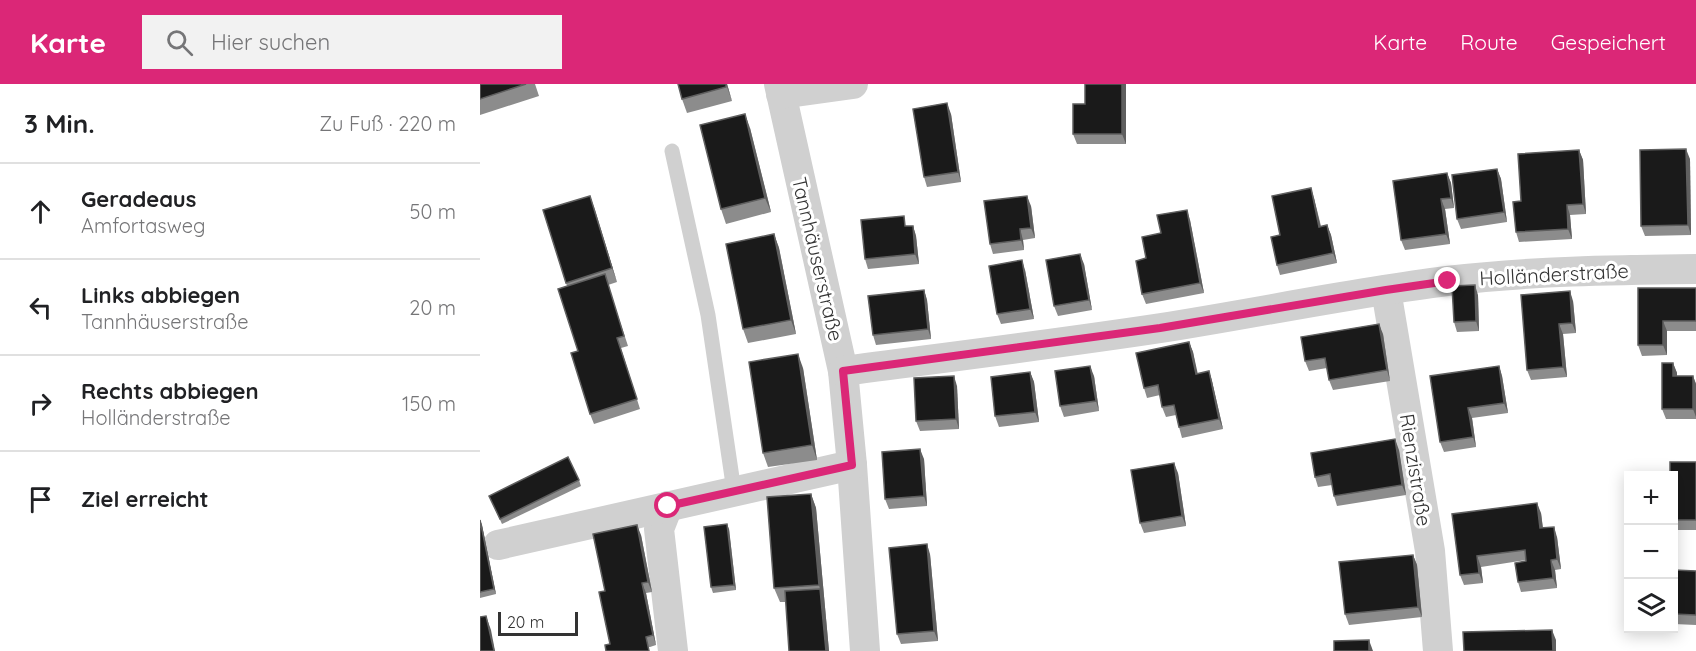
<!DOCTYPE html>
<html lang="de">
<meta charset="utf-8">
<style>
:root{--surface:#fff;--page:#f2f2f2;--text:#202124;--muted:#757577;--line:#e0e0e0;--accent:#db2777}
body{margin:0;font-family:Quicksand,sans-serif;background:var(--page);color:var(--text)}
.controls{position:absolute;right:18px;bottom:18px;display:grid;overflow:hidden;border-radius:0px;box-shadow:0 3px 15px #0003}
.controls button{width:54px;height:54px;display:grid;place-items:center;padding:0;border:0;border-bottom:2px solid var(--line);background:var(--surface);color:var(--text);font:30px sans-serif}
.scale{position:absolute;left:18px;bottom:15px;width:80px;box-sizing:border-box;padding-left:6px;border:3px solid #333;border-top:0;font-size:16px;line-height:21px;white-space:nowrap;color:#333;-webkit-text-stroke:4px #fff;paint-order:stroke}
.stop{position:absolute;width:18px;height:18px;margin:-14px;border:4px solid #db2777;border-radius:50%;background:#fff}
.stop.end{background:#db2777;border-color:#fff;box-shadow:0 2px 6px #0008}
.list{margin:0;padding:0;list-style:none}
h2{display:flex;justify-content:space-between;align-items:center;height:78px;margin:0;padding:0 24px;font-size:26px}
h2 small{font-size:20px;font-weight:400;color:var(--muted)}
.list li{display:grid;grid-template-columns:39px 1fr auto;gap:18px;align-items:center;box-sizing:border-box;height:96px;padding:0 24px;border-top:2px solid var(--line)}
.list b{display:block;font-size:22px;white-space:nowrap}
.list p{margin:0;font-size:20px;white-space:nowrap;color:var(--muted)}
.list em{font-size:20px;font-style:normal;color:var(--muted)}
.icon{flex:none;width:33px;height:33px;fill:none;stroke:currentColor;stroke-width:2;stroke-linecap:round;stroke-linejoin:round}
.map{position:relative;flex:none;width:1216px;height:567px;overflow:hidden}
header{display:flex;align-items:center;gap:36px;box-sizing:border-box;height:84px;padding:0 30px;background:var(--accent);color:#fff}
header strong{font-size:28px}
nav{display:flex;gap:33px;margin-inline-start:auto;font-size:21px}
.search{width:420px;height:54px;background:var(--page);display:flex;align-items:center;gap:15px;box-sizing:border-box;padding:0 21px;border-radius:0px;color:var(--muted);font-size:22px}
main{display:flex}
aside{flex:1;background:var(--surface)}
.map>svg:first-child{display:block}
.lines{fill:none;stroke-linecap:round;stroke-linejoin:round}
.service{stroke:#d0d0d0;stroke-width:15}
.minor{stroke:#d0d0d0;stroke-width:30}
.wall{fill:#8c8c8c}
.shaded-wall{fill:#5f5f5f}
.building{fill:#1a1a1a;stroke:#5f5f5f;stroke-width:1.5}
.route{stroke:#db2777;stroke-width:8}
.labels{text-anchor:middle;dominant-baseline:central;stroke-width:6;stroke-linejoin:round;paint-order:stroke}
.street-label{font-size:20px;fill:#333;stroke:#fff}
</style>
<header>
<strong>Karte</strong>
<div class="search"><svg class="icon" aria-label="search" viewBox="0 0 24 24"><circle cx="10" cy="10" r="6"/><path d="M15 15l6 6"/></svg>Hier suchen</div>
<nav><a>Karte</a><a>Route</a><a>Gespeichert</a></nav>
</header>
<main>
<aside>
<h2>3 Min.<small>Zu Fuß · 220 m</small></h2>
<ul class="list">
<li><svg class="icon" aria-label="ahead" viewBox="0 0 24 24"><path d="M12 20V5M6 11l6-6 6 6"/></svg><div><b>Geradeaus</b><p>Amfortasweg</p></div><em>50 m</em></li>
<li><svg class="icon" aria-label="left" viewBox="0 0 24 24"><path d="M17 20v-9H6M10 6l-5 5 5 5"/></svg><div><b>Links abbiegen</b><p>Tannhäuserstraße</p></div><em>20 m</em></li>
<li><svg class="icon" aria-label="right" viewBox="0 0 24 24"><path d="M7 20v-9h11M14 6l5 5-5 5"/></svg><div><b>Rechts abbiegen</b><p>Holländerstraße</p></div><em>150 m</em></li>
<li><svg class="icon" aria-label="arrive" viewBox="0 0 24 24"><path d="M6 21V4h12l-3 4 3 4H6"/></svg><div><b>Ziel erreicht</b></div></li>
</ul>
</aside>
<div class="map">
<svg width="1216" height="567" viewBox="0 0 1216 567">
<rect width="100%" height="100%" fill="#fff"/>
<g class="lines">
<polyline class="service" points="192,67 228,231 254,407"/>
<g class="minor">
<polyline points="299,0 363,287 372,381 385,567"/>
<polyline points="301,10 373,0"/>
<polyline points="906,206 950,467 958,567"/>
<path d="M363,287c106,-14 212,-27 318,-43 96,-15 190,-35 286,-47 83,-10 166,-11 249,-12"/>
<polyline points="188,422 179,445 193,567"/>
<polyline points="18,461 372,381"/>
</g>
</g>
<g class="wall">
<polygon points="0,0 55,0 59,12 0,31"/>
<polygon points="247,0 252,17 207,29 202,15"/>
<polygon points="605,0 646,0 646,60 597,60 593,50 605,20"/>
<polygon points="471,30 481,98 447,103 444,93"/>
<polygon points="270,44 291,128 246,140 241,125"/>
<polygon points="1099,66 1103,76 1106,130 1090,131 1092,155 1039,158 1036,148 1041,117"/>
<polygon points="1210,75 1211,151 1165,152 1161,142"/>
<polygon points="1017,85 1021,95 1027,138 981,145 977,135"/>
<polygon points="967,89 971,99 974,124 965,125 970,160 925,166 921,156"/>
<polygon points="110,112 137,198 128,201 148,262 141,264 160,325 114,340 110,330 98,267 87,202 63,126"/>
<polygon points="834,114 841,142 847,141 851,151 857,179 800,191 797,181 800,151"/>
<polygon points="551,122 555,154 543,156 544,166 513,170 510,160"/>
<polygon points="710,136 724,209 666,220 662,210 666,174 681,149"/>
<polygon points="428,142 433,142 436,152 439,180 388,185 385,175"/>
<polygon points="294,150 299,164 316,250 268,259 263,245"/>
<polygon points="604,180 612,226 578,232 574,222"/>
<polygon points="545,186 554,235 521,240 517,230"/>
<polygon points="1216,204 1216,247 1187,247 1187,271 1162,272 1158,261"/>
<polygon points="444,206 447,216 451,255 396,261 393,251"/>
<polygon points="998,211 999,247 977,248 974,238"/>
<polygon points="1093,217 1096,249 1083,250 1087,293 1051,296 1047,286"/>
<polygon points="903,250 910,297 853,306 849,296 847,284 829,287 825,277"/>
<polygon points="709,258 713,268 717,290 729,287 732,297 743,345 702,354 699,343 696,331 686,333 682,323 680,311 667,314 664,304"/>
<polygon points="1193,279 1197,289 1197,292 1213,292 1216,300 1216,335 1186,335 1182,325"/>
<polygon points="1019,282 1022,292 1028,329 992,334 996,363 964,368 960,358"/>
<polygon points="323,284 337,376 288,383 283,369"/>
<polygon points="550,288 554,298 559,338 519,343 515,332"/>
<polygon points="614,292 619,327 584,333 580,322"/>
<polygon points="477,302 479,345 440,347 436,337"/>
<polygon points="919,366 926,411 857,422 854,412 852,401 838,403 835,393"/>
<polygon points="444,375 447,422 409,425 405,415"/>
<polygon points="1216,378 1216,446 1194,446 1194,392"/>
<polygon points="698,389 706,442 664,449 660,439"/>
<polygon points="99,396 101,402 22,440 9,412"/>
<polygon points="331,410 336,424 349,567 306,518 300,518 294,504"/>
<polygon points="1061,429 1063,444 1077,453 1081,485 1075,486 1077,504 1041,508 1038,498 1046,476 1001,483 1003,499 984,501 980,491 972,430"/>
<polygon points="0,436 2,441 16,510 0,514"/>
<polygon points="249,445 256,506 233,509 231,503"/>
<polygon points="161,451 172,508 166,509 176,561 170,563 130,560 125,507"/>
<polygon points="450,470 458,557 421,560 417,550"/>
<polygon points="933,471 937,481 942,533 869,541 865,530"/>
<polygon points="1194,486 1216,487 1216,541 1194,540"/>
</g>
<g class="shaded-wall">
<polygon points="246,0 247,0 252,17"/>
<polygon points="642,0 646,0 646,60 642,50"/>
<polygon points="467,19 471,30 481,98 478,88"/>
<polygon points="265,30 270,44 291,128 285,114"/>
<polygon points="1206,65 1210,75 1211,151 1208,141"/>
<polygon points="1099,66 1103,76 1106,130 1103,120"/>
<polygon points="1017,85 1021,95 1027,138 1024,128"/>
<polygon points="967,89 971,99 974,124 971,114"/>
<polygon points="831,104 834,114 843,153 839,143"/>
<polygon points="110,112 115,126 137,198 132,184"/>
<polygon points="547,112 551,122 555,154 551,144"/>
<polygon points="961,115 965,125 970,160 966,150"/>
<polygon points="1087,121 1090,131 1092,155 1088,145"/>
<polygon points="707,126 710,136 724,209 720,199"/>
<polygon points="847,141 851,151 857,179 853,169"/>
<polygon points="433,142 436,152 439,180 435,170"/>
<polygon points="540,145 543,156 544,166 541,156"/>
<polygon points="294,150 299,164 316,250 311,236"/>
<polygon points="600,170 604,180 612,226 609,216"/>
<polygon points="542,176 545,186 554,235 550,225"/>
<polygon points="995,201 998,211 999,247 996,237"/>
<polygon points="444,206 447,216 451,255 448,245"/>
<polygon points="1090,207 1093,217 1096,249 1092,239"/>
<polygon points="1183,237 1187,247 1187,271 1183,261"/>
<polygon points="899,240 903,250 910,297 907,286"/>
<polygon points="1079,240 1083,250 1087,293 1083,283"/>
<polygon points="709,258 713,268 720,300 716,290"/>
<polygon points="318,270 323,284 337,376 332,361"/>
<polygon points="1193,279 1197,289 1197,302 1193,292"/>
<polygon points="610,282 614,292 619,327 616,317"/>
<polygon points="1019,282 1022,292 1028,329 1024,319"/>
<polygon points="729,287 732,297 743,345 739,335"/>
<polygon points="550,288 554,298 559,338 555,328"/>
<polygon points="474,292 477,302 479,345 476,335"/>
<polygon points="1213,292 1216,300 1216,333 1213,325"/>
<polygon points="988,324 992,334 996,363 993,353"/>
<polygon points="915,355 919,366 926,411 922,401"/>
<polygon points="440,365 444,375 447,422 444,412"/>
<polygon points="694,379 698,389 706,442 702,432"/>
<polygon points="331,410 336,424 349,567 346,567 340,505 339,501"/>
<polygon points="1057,419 1061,429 1064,454 1060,444"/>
<polygon points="0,436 2,441 16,510 14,505"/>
<polygon points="247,440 249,445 256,506 254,501"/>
<polygon points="157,441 161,451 172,508 168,498"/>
<polygon points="1074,443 1077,453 1081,485 1077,475"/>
<polygon points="447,460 450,470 458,557 454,547"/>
<polygon points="933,471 937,481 942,533 938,523"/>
<polygon points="997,472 1001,483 1003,499 999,489"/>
<polygon points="1071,476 1075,486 1077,504 1073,494"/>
<polygon points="162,499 166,509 176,561 173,551"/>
<polygon points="6,532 11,546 15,567 14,567"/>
<polygon points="1072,546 1076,556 1076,567 1073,567"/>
<polygon points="889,556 893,567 889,567"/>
</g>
<g class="building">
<polygon points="0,0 46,0 0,15"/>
<polygon points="198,0 246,0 246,3 202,15"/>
<polygon points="605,0 642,0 642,50 593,50 593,20 605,20"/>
<polygon points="467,19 478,88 444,93 433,25"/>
<polygon points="265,30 285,114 241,125 220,41"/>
<polygon points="1206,65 1208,141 1161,142 1160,66"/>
<polygon points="1099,66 1103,120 1087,121 1088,145 1036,148 1033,118 1041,117 1038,70"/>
<polygon points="1017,85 1024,128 977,135 972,91"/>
<polygon points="967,89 971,114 961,115 966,150 921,156 913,97"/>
<polygon points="831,104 839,143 847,141 853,169 797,181 791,153 800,151 792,112"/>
<polygon points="110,112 132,184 86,199 63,126"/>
<polygon points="547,112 551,144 540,145 541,156 510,160 504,117"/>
<polygon points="707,126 720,199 662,210 656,177 666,174 662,153 681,149 677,131"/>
<polygon points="424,132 425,142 433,142 435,170 385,175 381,136"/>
<polygon points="294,150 311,236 263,245 246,160"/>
<polygon points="600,170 609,216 574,222 566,176"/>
<polygon points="542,176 550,225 517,230 509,182"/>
<polygon points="125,190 144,252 137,254 157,315 110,330 91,269 98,267 78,205"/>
<polygon points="995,201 996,237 974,238 972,202"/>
<polygon points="1158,204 1216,204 1216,237 1183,237 1183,261 1158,261"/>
<polygon points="444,206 448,245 393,251 388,212"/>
<polygon points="1090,207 1092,239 1079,240 1083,283 1047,286 1041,211"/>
<polygon points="899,240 907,286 849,296 845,274 825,277 821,253"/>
<polygon points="709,258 716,290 729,287 739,335 699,343 694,321 682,323 678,301 664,304 656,269"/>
<polygon points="318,270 332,361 283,369 269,278"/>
<polygon points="1182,279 1193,279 1193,292 1213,292 1213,325 1182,325"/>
<polygon points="610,282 616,317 580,322 575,287"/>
<polygon points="1019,282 1024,319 988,324 993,353 960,358 950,292"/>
<polygon points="550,288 555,328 515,332 511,293"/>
<polygon points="474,292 476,335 436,337 434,294"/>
<polygon points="915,355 922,401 854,412 850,390 835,393 831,369"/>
<polygon points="440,365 444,412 405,415 402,368"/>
<polygon points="88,373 99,396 20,435 9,412"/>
<polygon points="1190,378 1216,378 1216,436 1194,436 1194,392 1190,392"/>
<polygon points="694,379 702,432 660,439 651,386"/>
<rect x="1148" y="393" width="1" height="36"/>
<polygon points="331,410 339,501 294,504 287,413"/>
<polygon points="1057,419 1060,444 1074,443 1077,475 1071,476 1073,494 1038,498 1035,479 1046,477 1045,466 997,472 999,489 980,491 972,430"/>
<polygon points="0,436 14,505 0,508"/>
<polygon points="247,440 254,501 231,503 224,443"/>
<polygon points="157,441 168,498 162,499 173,551 166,553 169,567 126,567 125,561 130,560 119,508 125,507 113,450"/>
<polygon points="447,460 454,547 417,550 409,464"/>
<polygon points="933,471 938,523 865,530 859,478"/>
<polygon points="1194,486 1216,487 1216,531 1194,530"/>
<polygon points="340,505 346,567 309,567 305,507"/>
<polygon points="6,532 14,567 0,567 0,533"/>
<polygon points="1072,546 1073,567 984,567 983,548"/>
<polygon points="889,556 889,567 854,567 854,557"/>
</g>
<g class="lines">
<polyline class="route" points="188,422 372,381 363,287 680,244 906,206 968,197"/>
</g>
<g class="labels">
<g class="street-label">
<text transform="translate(338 175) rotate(77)">Tannhäuserstraße</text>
<text transform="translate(1074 190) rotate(-3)">Holländerstraße</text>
<text transform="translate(936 386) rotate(81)">Rienzistraße</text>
</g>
</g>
</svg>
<div class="controls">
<button>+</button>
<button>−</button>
<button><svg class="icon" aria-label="layers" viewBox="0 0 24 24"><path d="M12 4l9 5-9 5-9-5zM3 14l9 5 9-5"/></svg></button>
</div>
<div class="scale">20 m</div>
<div class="stop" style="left:188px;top:422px"></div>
<div class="stop end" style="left:968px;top:197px"></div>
</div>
</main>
